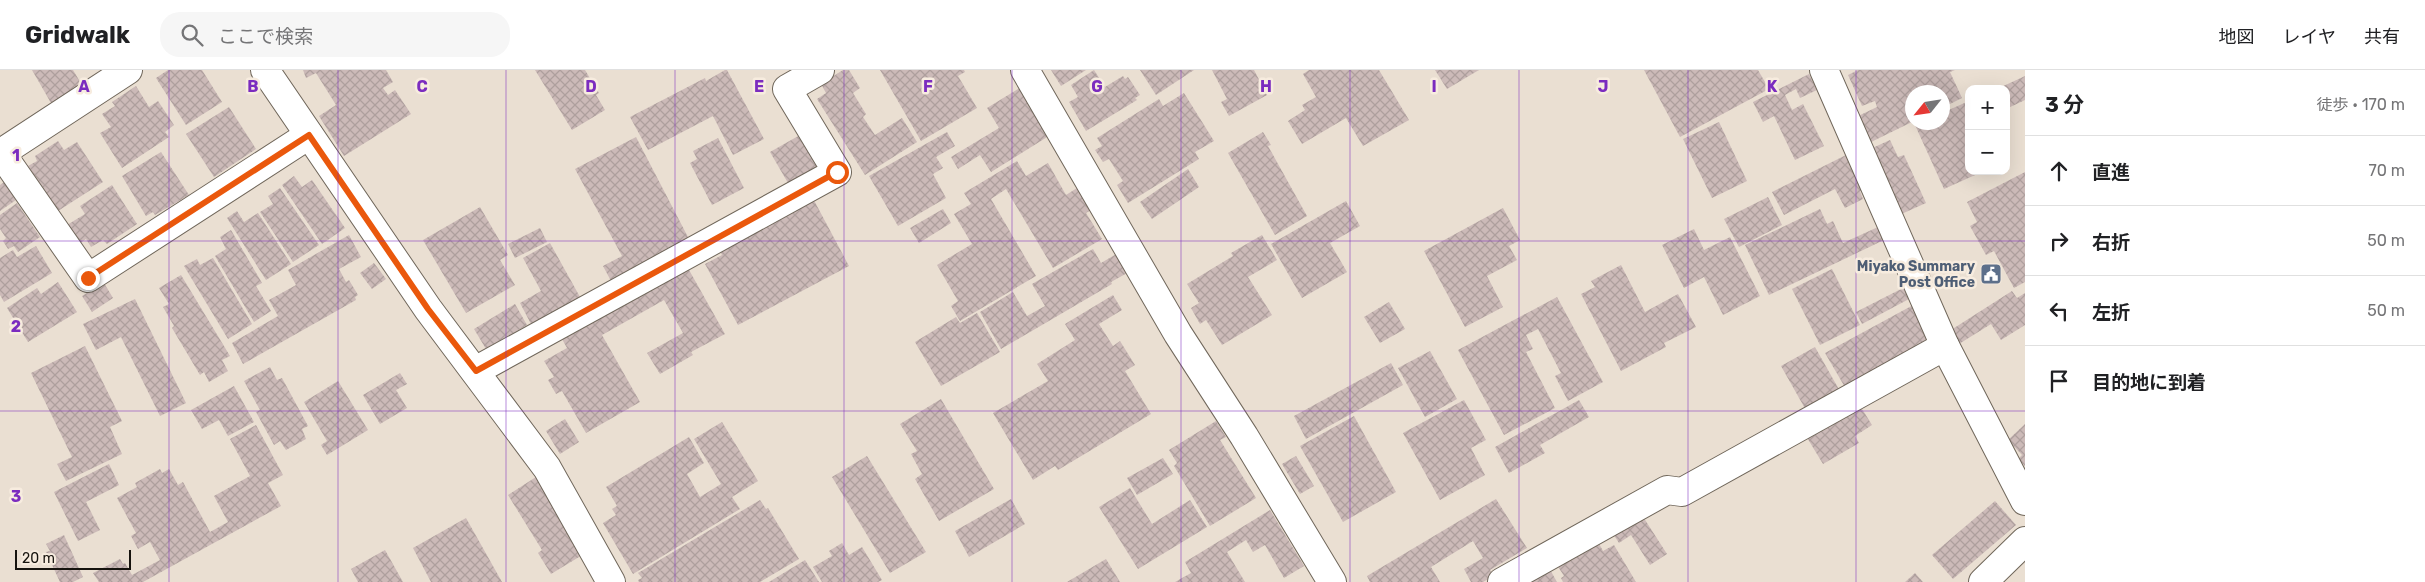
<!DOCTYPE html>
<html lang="ja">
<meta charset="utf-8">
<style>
:root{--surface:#fff;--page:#f6f6f6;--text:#202124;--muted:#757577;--line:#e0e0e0}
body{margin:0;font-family:Rubik,"Noto Sans JP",sans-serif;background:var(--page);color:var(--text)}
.controls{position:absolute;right:15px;top:15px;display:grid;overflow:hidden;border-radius:10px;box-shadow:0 5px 20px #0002}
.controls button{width:45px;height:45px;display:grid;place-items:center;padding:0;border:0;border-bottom:1px solid var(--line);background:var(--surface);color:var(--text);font:25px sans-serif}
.compass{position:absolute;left:1905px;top:15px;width:45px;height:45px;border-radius:50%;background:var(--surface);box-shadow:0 5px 20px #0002;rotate:240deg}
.scale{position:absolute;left:15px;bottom:12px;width:116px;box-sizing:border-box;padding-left:5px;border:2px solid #16130e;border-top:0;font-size:14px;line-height:18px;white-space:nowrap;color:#16130e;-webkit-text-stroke:4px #f7ecdf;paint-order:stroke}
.stop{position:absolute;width:15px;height:15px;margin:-11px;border:4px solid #ea580c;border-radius:50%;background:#fff}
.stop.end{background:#ea580c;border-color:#fff;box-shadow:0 1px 5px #0008}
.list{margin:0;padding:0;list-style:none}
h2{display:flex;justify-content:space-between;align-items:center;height:65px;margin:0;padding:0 20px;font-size:21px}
h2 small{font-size:16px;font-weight:400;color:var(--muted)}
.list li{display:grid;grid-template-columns:32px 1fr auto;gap:15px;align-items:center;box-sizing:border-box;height:70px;padding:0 20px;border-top:1px solid var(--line)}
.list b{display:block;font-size:19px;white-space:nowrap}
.list em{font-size:16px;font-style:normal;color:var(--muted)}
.icon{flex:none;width:28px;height:28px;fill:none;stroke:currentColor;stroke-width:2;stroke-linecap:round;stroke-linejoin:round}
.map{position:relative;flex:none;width:2025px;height:512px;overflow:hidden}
header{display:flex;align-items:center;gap:30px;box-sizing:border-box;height:70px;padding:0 25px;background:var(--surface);border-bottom:1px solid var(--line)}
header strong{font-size:24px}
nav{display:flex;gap:28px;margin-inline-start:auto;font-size:18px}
.search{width:350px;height:45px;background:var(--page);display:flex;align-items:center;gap:12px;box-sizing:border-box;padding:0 18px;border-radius:20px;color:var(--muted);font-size:19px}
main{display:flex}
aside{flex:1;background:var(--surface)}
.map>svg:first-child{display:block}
.building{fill:url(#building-cross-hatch)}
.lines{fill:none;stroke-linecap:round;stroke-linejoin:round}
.street-casing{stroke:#70675b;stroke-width:30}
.street{stroke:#fff;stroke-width:28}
.route{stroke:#ea580c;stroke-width:6}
.grid{fill:none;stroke:#7b2cbf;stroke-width:1;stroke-opacity:0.55}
.labels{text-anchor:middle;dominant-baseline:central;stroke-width:5;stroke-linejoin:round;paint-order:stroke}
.service-label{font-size:14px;font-weight:bold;fill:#4e5e75;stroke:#f7ecdf;text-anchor:end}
.grid-label{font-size:16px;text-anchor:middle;font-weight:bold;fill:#7b2cbf;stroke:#f7ecdf;stroke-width:5;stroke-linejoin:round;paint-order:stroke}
</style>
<header>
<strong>Gridwalk</strong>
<div class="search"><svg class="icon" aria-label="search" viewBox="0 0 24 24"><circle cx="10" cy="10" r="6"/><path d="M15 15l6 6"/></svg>ここで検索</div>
<nav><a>地図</a><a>レイヤ</a><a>共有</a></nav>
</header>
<main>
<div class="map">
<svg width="2025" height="512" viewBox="0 0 2025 512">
<defs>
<pattern id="building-cross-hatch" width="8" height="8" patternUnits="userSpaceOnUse" patternTransform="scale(1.25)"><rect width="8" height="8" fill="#ccbab8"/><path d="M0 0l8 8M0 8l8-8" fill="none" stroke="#ae9f9d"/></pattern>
</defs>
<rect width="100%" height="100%" fill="#eadfd2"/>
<g class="building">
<polygon points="32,0 73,0 82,15 51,33"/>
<polygon points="168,0 202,0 222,32 186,55 156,8"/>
<polygon points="303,0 386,0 393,12 383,18 388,25 395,20 411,44 344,86 319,46 336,35 316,3 306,8"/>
<polygon points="535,0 585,0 599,23 596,25 605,40 572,60"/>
<polygon points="725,0 727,0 764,69 733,85 713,46 648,80 630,47 705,8 706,11"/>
<polygon points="843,0 849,0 860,18 853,23 866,44 863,47 875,65 902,48 917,72 865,105 817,29 826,23 821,14"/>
<polygon points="880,0 964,0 965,2 958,6 977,38 921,71"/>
<polygon points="1051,0 1086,0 1061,16"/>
<polygon points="1094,0 1105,17 1123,6 1125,9 1128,7 1140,25 1135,28 1137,30 1086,61 1069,32 1078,27 1071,15"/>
<polygon points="1140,0 1194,0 1156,25"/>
<polygon points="1212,0 1254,0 1267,25 1229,46 1221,32 1227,29"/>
<polygon points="1309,0 1379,0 1409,50 1363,76 1346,48 1302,74 1288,51 1305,40 1302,35 1316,27 1303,4"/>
<polygon points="1435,0 1479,0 1447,19"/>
<polygon points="1644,0 1758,0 1769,19 1680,67"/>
<polygon points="1858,0 1955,0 1950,2 1962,28 1942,38 1942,22 1912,22 1912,52 1865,75 1852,49 1877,37 1875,31 1862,36 1848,5"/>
<polygon points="1809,4 1817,20 1800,28 1796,19 1785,25 1792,40 1803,34 1824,76 1795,90 1774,46 1763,52 1753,32"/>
<polygon points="2025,6 2025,30 2006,39 2006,19 1997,19"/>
<polygon points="1026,14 1052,64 991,102 980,85 958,99 951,87 999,58 987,38"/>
<polygon points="136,16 149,37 158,31 174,55 165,62 169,67 122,98 100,63 111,57 102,44 115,36 112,32"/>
<polygon points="1184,23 1214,71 1195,82 1199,89 1128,133 1117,115 1123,111 1109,89 1103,92 1095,80 1102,76 1097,68 1159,29 1163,36"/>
<polygon points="1969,31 1969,101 1984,101 1944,119 1915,55 1922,52 1942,52 1942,43"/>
<polygon points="229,37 256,79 214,107 186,64"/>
<polygon points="1719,52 1747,111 1712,128 1683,69"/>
<polygon points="947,62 955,76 936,87 943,98 933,104 946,128 898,156 869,106"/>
<polygon points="1263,62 1271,75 1268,76 1307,146 1275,165 1228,83"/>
<polygon points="800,65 818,96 788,113 770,82"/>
<polygon points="636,67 689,169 611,211 603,196 622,186 575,99"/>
<polygon points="718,68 744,118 712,135 690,93 697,89 693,81"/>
<polygon points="1890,70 1898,87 1904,85 1926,133 1897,146 1868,80"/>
<polygon points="58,71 64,80 77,72 103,112 58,141 28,96 37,91 35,86"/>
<polygon points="161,82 189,125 155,145 153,142 146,146 122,106"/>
<polygon points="1846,85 1863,120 1860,121 1863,129 1845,138 1835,119 1784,145 1772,122"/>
<polygon points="1017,91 1026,106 1048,93 1066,125 1077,118 1091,140 1086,143 1102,169 1053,198 1006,119 991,129 1036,206 960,251 951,236 958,231 937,195 972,174 954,144 971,134 964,123"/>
<polygon points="1188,99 1199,117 1152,149 1140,132"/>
<polygon points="2025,102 2025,212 2014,218 1994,181 1986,185 1970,156 1977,152 1967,132"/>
<polygon points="294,106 302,117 312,110 345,158 322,174 282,115"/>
<polygon points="4,112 16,130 0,141 0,115"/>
<polygon points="112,115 137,154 107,174 103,170 91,177 86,169 79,174 67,155 85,144 80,136"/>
<polygon points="280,118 319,175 293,192 260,142 273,134 268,126"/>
<polygon points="809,121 849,196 738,255 705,194 722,185 715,173"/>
<polygon points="1768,127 1782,155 1739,177 1724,149"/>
<polygon points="1346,131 1360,156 1330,173 1347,202 1302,228 1271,174"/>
<polygon points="17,133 40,167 18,182 14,176 8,179 3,171 6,168 0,159 0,145"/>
<polygon points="480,137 508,185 500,190 515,215 466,243 423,170"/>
<polygon points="1503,138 1520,170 1509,176 1517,190 1487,206 1503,237 1465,257 1424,181"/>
<polygon points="943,139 951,153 919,173 910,158"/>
<polygon points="1820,139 1827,154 1833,151 1843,173 1878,157 1884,170 1769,225 1745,175"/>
<polygon points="237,141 244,152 258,143 291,194 266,210 227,148"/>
<polygon points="540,158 547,172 515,188 508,174"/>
<polygon points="1694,159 1704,180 1730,167 1760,226 1723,245 1704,207 1684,218 1662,175"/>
<polygon points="231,160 262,213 256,216 271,241 254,252 215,186 226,179 220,167"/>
<polygon points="349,165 361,187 339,199 346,212 349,210 358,225 355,227 356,230 243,294 232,273 278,246 269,230 296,215 288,200"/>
<polygon points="1262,165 1277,190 1248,207 1272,245 1222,275 1206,250 1200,254 1191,238 1199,233 1187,214 1233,186 1231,183"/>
<polygon points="550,173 580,227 531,254 520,233 541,221 523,188"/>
<polygon points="36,176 52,203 4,232 0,225 0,188 13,180 17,187"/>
<polygon points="1093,179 1101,193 1118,183 1129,202 1111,212 1112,214 1001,279 980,242 1013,222 1027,246 1045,236 1032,214"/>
<polygon points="213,188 252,254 228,269 184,196 197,189 200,195"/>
<polygon points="684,191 725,264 691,282 693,285 660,304 647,283 683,263 664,230 602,265 640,332 586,363 562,321 556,324 548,310 554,307 544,291 567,278 557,260"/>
<polygon points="374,193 386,209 372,219 360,203"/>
<polygon points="1621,195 1645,242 1678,224 1696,257 1664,273 1666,277 1621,301 1581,224 1595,217 1591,211"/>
<polygon points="1832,199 1860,255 1820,275 1792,219"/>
<polygon points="181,205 230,286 222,290 228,301 209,312 204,302 200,305 172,258 174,256 163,237 169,234 159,218"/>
<polygon points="58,212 77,242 28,272 7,238 37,218 41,224"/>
<polygon points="104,213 113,228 92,242 82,226"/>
<polygon points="1903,218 1909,229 1862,254 1856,242"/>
<polygon points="2012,221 2017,228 2025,223 2025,255 2001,270 1991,254 1959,274 1951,260"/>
<polygon points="1113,225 1122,240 1099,254 1113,276 1120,271 1135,295 1125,301 1151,344 1058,400 1055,396 1033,410 993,343 1048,311 1037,294 1075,270 1065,254"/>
<polygon points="1557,227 1603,312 1568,331 1555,306 1561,303 1538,259 1526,265 1533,279 1526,282 1555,338 1504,365 1458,280"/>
<polygon points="135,229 186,333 160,346 121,267 96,280 83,254"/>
<polygon points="1389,232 1405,259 1380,273 1364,247"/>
<polygon points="515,234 527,255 486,279 474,259"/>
<polygon points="1915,234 1935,270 1846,319 1825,283"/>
<polygon points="977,243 1000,282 941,316 915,272 956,247 960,253"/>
<polygon points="85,276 122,351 110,357 122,384 66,411 57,394 72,387 31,303"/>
<polygon points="1815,277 1841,323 1807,342 1781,296"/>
<polygon points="1430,281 1457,329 1425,347 1398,298"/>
<polygon points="1391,293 1403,315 1306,369 1294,346"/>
<polygon points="270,297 277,310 282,308 308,356 302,359 306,369 286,380 280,371 274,375 256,342 260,340 244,311"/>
<polygon points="400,303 407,314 396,320 407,338 380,354 363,325"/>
<polygon points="338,311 368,360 327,385 321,375 327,371 304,332"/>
<polygon points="234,316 254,352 228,366 219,350 202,359 191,340"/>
<polygon points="941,329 994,419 939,451 915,409 922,404 911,384 917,381 900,354"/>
<polygon points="1464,330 1486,370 1471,378 1485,405 1440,430 1403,363"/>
<polygon points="1579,330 1589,347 1540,375 1545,383 1509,403 1495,377"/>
<polygon points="1859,334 1872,355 1855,366 1859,373 1823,394 1806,366"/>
<polygon points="1354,346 1396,422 1343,452 1300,376"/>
<polygon points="565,349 579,372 560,384 546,361"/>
<polygon points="1216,351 1226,367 1220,370 1256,428 1210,456 1174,396 1177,393 1169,380"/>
<polygon points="722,352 758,411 732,427 740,439 633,504 603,453 616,445 612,439 617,436 606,417 689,367 704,393 687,404 700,427 721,414 694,369"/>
<polygon points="2025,354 2025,396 2018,389 2022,385 2008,370"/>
<polygon points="256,355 283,405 268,413 281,436 143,512 99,512 93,503 120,489 123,494 125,493 132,505 160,490 150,472 138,479 131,466 136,463 117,428 137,417 135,413 160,399 162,403 169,399 178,415 183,412 210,462 228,452 214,426 250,406 230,369"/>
<polygon points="867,386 926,482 890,503 832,407"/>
<polygon points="1296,386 1314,416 1300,424 1282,394"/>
<polygon points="1163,388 1173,404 1137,425 1127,408"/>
<polygon points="109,394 119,415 86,432 100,460 78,471 54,422"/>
<polygon points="536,407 584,484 551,504 538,483 542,480 508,425"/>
<polygon points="1130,418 1152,454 1190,430 1207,457 1138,499 1099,437"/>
<polygon points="1011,429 1025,454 969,487 955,461"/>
<polygon points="1496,429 1527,478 1490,500 1494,506 1483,512 1471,512 1464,499 1483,488 1473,471 1431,497 1440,512 1370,512 1367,506"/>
<polygon points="760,430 766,439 768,438 799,489 760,512 639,512 638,510 642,508 638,503"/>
<polygon points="1995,431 2016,455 1953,509 1932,485"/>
<polygon points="1270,440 1304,496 1284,508 1265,475 1253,482 1246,470 1227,482 1245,512 1175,512 1191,503 1185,492"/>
<polygon points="1640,442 1667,484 1650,495 1631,465 1619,473 1611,461"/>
<polygon points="466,448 502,512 431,512 413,478"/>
<polygon points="64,465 83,507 73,512 60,512 46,482 50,481 46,474"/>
<polygon points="1596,468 1603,481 1614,475 1636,512 1563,512 1561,508 1564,506 1557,495"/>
<polygon points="842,473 849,485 862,477 882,510 878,512 822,512 813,497 832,486 829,481"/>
<polygon points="385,480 403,512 358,512 351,499"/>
<polygon points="1106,489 1120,512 1067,512"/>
<polygon points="805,490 819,512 769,512"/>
<polygon points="1549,498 1557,512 1523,512"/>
<polygon points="1915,503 1923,512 1905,512"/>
</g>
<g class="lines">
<g class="street-casing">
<g id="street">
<polyline points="128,0 1,83 88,208 309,65"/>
<polyline points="265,0 428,239 547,398 611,512"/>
<polyline points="1025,0 1178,264 1244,366 1332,512"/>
<polyline points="1824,0 1945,276 2025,431"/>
<polyline points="475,301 837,102 787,19 820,0"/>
<polyline points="1502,512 1667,420 1682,422 1945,276"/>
<polyline points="1983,512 2025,471"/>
</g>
</g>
<use href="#street" class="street"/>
</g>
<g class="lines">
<polyline class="route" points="88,208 309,65 428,239 476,301 837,102"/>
</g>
<path class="grid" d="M169,0v512M338,0v512M506,0v512M675,0v512M844,0v512M1012,0v512M1181,0v512M1350,0v512M1519,0v512M1688,0v512M1856,0v512M0,171h2025M0,341h2025"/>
<defs>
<g id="civic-square" transform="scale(1.125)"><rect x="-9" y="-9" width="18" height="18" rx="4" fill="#5c6f8a" stroke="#f7ecdf"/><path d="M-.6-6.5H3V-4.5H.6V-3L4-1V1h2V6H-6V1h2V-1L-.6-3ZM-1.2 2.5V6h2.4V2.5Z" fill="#fff"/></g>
</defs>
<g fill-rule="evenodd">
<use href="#civic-square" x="1991" y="204"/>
</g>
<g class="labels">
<g class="service-label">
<text x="1975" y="196">Miyako Summary<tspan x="1975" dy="16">Post Office</tspan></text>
</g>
</g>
<g class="grid-label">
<text x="84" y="22">A</text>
<text x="253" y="22">B</text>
<text x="422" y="22">C</text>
<text x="591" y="22">D</text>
<text x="759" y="22">E</text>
<text x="928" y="22">F</text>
<text x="1097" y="22">G</text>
<text x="1266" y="22">H</text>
<text x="1434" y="22">I</text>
<text x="1603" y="22">J</text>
<text x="1772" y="22">K</text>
<text x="16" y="91">1</text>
<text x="16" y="262">2</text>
<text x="16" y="432">3</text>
</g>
</svg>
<div class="controls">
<button>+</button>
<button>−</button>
</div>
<svg class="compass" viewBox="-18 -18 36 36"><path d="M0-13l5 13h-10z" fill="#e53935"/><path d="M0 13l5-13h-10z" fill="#757577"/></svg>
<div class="scale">20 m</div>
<div class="stop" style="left:837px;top:102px"></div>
<div class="stop end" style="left:88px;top:208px"></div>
</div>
<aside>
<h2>3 分<small>徒歩 · 170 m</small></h2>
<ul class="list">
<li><svg class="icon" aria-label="ahead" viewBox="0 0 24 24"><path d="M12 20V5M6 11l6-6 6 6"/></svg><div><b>直進</b></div><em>70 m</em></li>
<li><svg class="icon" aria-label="right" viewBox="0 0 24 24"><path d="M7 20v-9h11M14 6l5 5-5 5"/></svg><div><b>右折</b></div><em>50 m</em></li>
<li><svg class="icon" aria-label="left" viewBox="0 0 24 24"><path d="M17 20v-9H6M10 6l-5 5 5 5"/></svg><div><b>左折</b></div><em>50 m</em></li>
<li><svg class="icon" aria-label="arrive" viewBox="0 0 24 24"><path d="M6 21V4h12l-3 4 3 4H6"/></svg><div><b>目的地に到着</b></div></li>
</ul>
</aside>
</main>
